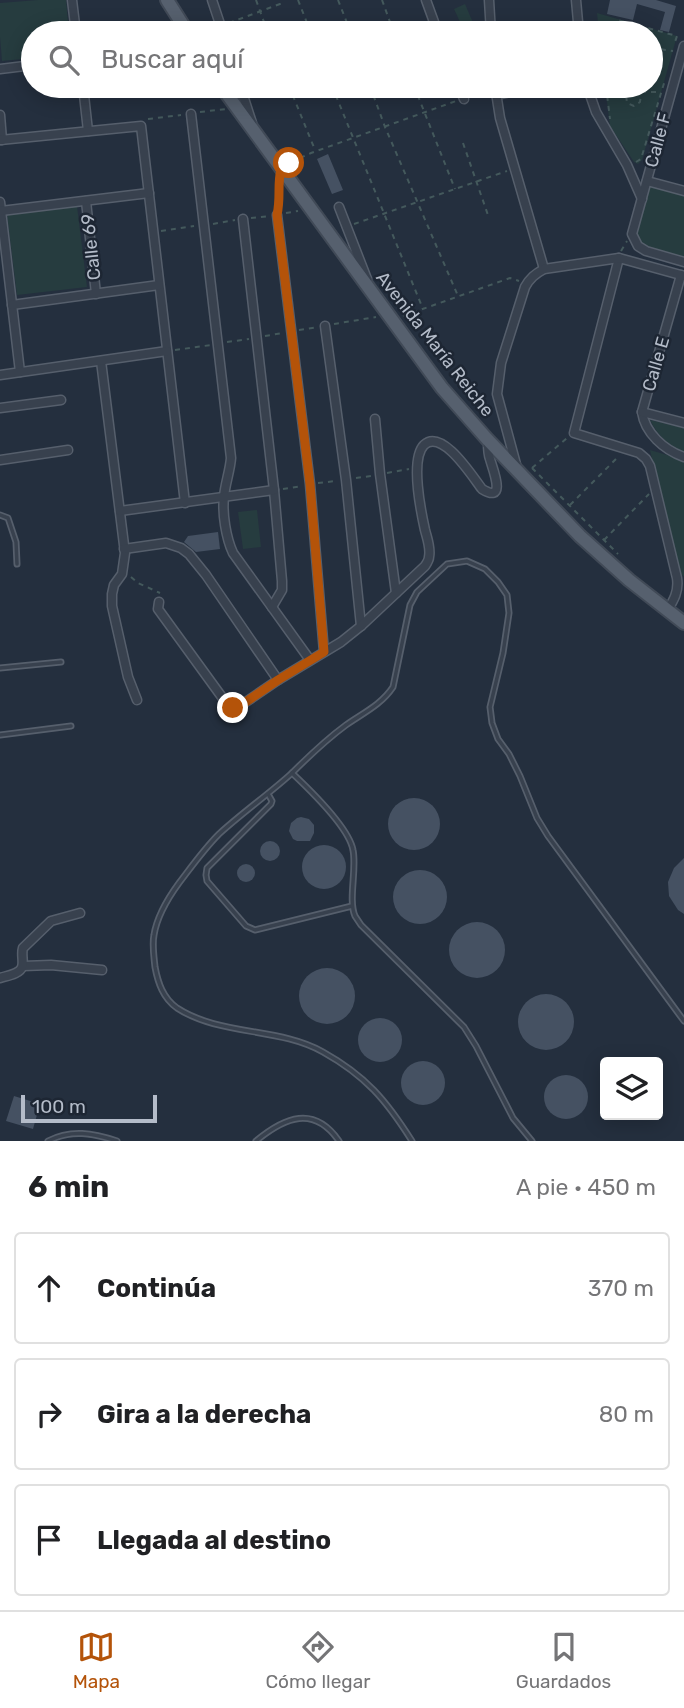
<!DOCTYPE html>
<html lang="es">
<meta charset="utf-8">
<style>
:root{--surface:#fff;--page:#f6f6f6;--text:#202124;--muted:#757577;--line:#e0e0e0;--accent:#b45309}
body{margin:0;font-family:Rubik,sans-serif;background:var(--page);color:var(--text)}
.controls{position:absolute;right:21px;bottom:21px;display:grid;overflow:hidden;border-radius:7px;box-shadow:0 4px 18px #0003}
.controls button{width:63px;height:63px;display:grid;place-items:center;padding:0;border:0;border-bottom:2px solid var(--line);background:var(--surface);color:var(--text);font:35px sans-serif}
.scale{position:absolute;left:21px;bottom:18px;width:136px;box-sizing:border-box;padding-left:7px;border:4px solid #b4bcc9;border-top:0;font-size:19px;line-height:24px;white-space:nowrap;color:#b4bcc9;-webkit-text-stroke:5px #1d2633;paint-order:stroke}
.stop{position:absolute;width:21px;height:21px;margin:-16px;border:5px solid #b45309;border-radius:50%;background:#fff}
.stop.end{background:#b45309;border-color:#fff;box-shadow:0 2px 7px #0008}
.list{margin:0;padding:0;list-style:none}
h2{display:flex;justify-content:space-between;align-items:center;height:91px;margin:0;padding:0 28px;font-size:30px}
h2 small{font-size:23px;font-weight:400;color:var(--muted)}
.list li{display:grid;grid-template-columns:46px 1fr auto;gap:21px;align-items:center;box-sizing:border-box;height:112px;margin:0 14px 14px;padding:0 14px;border:2px solid var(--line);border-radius:7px}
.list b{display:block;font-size:26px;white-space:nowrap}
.list em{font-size:23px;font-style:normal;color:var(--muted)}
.icon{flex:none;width:38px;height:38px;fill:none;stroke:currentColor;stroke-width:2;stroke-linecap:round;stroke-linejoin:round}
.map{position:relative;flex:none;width:684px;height:1141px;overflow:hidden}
.search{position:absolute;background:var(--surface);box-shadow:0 4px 18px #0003;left:21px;right:21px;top:21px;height:77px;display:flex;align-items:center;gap:18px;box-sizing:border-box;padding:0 24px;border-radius:38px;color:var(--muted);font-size:26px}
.sheet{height:469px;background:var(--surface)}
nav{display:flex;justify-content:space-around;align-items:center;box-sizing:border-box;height:98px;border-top:2px solid var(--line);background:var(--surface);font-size:19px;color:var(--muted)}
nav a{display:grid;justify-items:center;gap:4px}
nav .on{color:var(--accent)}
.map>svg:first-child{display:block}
.green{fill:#263c3f}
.building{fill:#455162}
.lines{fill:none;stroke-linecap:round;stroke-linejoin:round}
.lane-casing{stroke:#565f6c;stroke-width:7}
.street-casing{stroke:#565f6c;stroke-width:11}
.primary-casing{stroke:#414a57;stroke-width:16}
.path{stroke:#44595c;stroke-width:2;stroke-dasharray:5 5;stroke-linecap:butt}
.lane{stroke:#38414e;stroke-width:3.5}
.street{stroke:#38414e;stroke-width:8}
.primary{stroke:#56606e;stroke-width:12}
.route{stroke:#b45309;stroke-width:9}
.labels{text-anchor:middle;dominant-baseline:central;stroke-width:5;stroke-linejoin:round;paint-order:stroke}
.street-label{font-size:18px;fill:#b4bcc9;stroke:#1d2633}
</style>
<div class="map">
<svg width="684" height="1141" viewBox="0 0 684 1141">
<rect width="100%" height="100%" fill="#242f3e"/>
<g class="green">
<polygon points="38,0 66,0 69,33 33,33 33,58 2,61 0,37 0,3"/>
<polygon points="465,4 477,32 465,33 454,9"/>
<polygon points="597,13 677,36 642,160 638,164 634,162 610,126 605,86 651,86 651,33 599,33"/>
<path d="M650,185l34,10v63c-17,-4 -44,-5 -48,-25z"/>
<polygon points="77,206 87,287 17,295 7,215"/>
<path d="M650,420l34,8v24c-16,-7 -26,-16 -34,-32z"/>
<polygon points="650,450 684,460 684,576 679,575"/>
<polygon points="257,510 261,547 243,549 238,512"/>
</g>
<g class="building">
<polygon points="610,0 656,0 676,6 669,32 660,30 665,12 637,4 633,20 607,14"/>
<polygon points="328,154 343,190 332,194 317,159"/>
<polygon points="218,532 220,549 196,552 184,542 188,536"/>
<circle cx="414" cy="824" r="26"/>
<polygon points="301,817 309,819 314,825 314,833 310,841 297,841 293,839 289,831 291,823 297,818"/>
<circle cx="270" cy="851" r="10"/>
<circle cx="324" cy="867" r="22"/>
<polygon points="684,858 684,914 678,910 669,896 668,882 674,868"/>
<circle cx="246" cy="873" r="9"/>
<circle cx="420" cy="897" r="27"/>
<circle cx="477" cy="950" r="28"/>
<circle cx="327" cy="996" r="28"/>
<circle cx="546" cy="1022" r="28"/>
<circle cx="380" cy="1040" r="22"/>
<circle cx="423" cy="1083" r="22"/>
<circle cx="566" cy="1097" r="22"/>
<polygon points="14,1096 40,1104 33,1129 6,1121"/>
</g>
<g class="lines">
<g class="lane-casing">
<g id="lane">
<polyline points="0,515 8,518 16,542 17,564"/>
<polyline points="0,668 61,662"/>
<polyline points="0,735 71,726"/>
<path d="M292,773c17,-17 35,-34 54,-48 17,-12 35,-20 47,-38l17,-82 7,-13 30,-28 20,-3 18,8 13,13 9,13 2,18 -6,40 -13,54 2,16 6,16 11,15 11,22 17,42 11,18 136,185"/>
<polyline points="268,794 272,801 271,804 207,868 206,875 207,881 246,926 255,930 352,906"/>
<path d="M48,1141c23,-12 45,-8 69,0"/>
<path d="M256,1141c29,-24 58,-36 83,0"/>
<path d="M412,1141c-26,-41 -46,-65 -89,-89 -44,-25 -103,-16 -146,-44 -14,-10 -19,-25 -22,-41 -1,-10 -3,-22 -1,-32 3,-19 14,-37 25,-52 13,-17 25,-34 40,-49 24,-22 50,-40 73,-61 17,16 57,55 61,77 4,19 -5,50 2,66 2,3 4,6 6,9l103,102 12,19 37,72 19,23"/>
</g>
</g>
<g class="street-casing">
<g id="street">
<polyline points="72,0 76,33"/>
<polyline points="212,0 223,33"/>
<polyline points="426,0 438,33"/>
<polyline points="489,0 491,33"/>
<polyline points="576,0 579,33"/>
<polyline points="684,46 632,234 638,246 646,251 684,262"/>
<polyline points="0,69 33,65"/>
<polyline points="83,86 88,131"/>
<polyline points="240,86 252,123"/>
<polyline points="459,86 464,99"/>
<polyline points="495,86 500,118 544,269"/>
<polyline points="587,86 596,112 627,165 642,199"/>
<polyline points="496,95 542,86"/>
<path d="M191,114l40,344c-1,13 -6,26 -7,39 -2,16 2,41 9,56l77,107"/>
<polyline points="0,115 2,140"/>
<polyline points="0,140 141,126 185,503"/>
<polyline points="647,181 684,191"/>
<polyline points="86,201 96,294"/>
<polyline points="0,202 20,372"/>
<polyline points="339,207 367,279"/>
<polyline points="1,211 149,193"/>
<polyline points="277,215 310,484 324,652"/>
<polyline points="243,219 274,490 282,581 282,590 272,607"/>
<path d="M619,258l-45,175 65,20 7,6 4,7 27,112c2,13 -3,22 -10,33"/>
<path d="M681,275l-39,137c3,21 22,38 42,45"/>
<polyline points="12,305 159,285"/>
<polyline points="325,326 346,480 361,626"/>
<polyline points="101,361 125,553 122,574 114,585 112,594 112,606 128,677 137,700"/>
<polyline points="0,375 167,351"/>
<polyline points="0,408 61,400"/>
<polyline points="642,412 684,423"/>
<polyline points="375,419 380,474 396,593"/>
<polyline points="0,460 68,450"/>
<path d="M517,468l-20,-74 4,-31 24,-76c5,-9 10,-13 19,-18l75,-11 65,18"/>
<polyline points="120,511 274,490"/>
<polyline points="124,549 166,543 181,548 189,554 206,575 278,680"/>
<path d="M159,602l-1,7 69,95 6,4 7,-2 38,-26 63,-38 20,-16 64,-60c2,-3 4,-6 4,-9 2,-9 -2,-19 -4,-27 -4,-18 -15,-71 -1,-85 18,-17 48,31 58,44 26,16 10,-22 8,-30 -2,-5 -2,-12 -2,-17"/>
<polyline points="23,966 51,965 102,970"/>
<path d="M0,978c6,-2 20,-4 22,-11 2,-5 -1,-13 1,-19l28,-27 29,-8"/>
</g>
</g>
<g class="primary-casing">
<g id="primary">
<polyline points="167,0 188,33"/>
<polyline points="221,86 442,388 487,439 580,536 629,580 684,623"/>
</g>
</g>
<g class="path">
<polyline points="256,0 268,33"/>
<polyline points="298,0 311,33"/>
<polyline points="338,0 351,33"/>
<polyline points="382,0 394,33"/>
<polyline points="229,23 280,4 279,0"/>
<polyline points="208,33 215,30"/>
<polyline points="613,33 609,31 618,20 677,36 675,42"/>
<polyline points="651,48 673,51"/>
<polyline points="289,86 315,150"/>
<polyline points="332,86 423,309"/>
<polyline points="370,86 385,127 458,296"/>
<polyline points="414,86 455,189"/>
<polyline points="606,86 610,119"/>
<polyline points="625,86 627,103 634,106 640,102 642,86"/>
<polyline points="641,92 660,92"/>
<polyline points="200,112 226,109"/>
<polyline points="148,119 181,115"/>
<polyline points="463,143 489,218"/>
<polyline points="291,162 311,153 456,101"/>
<polyline points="636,162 641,159 665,80"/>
<polyline points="279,183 281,200 279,205"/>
<polyline points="286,213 298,211"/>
<polyline points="251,218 270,216"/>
<polyline points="213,224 235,220"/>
<polyline points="354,224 507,171"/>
<polyline points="161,231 194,226"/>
<polyline points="621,251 627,241"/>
<polyline points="403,316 510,278 519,281"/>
<polyline points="334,324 376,317"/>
<polyline points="299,330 318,327"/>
<polyline points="265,336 283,333"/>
<polyline points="227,342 249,339"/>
<polyline points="175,350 211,345"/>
<polyline points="532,468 618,554"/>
<polyline points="532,468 567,438"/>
<polyline points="387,473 409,469"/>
<polyline points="356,478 371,476"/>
<polyline points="318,483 336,481"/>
<polyline points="283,489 302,486"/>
<polyline points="570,505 618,457"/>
<polyline points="604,540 649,494"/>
<polyline points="131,577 138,583 160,593"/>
</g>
<use href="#lane" class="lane"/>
<use href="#street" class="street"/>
<use href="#primary" class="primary"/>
</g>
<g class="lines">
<path class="route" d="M233,708l7,-2 38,-26 46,-28 -14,-168 -33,-269c4,-18 0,-30 4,-46l3,3 7,-5 -2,-4"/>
</g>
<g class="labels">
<g class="street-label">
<text transform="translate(658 140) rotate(-75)">Calle F</text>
<text transform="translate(91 247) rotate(-96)">Calle 69</text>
<text transform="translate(435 344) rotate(52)">Avenida María Reiche</text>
<text transform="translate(656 364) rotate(-74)">Calle E</text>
</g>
</g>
</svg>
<div class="controls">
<button><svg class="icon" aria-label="layers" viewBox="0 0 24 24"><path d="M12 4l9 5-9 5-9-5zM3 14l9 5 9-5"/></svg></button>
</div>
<div class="scale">100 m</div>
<div class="stop" style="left:289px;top:163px"></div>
<div class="stop end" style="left:233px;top:708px"></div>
<div class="search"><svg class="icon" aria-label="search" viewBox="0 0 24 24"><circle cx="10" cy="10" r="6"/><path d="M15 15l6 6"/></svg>Buscar aquí</div>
</div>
<section class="sheet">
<h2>6 min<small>A pie · 450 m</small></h2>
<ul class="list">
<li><svg class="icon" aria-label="ahead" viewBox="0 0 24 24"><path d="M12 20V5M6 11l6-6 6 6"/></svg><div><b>Continúa</b></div><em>370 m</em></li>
<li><svg class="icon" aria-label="right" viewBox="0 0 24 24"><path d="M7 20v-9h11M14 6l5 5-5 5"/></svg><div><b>Gira a la derecha</b></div><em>80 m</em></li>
<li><svg class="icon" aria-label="arrive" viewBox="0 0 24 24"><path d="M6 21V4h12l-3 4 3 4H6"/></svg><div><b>Llegada al destino</b></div></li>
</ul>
</section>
<nav>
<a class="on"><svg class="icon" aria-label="map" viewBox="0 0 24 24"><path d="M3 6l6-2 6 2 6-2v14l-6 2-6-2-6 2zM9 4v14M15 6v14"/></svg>Mapa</a>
<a><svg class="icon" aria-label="directions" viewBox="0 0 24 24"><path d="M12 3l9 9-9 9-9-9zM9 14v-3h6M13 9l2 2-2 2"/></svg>Cómo llegar</a>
<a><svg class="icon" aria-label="saved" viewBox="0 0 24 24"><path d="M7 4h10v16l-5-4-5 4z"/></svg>Guardados</a>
</nav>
